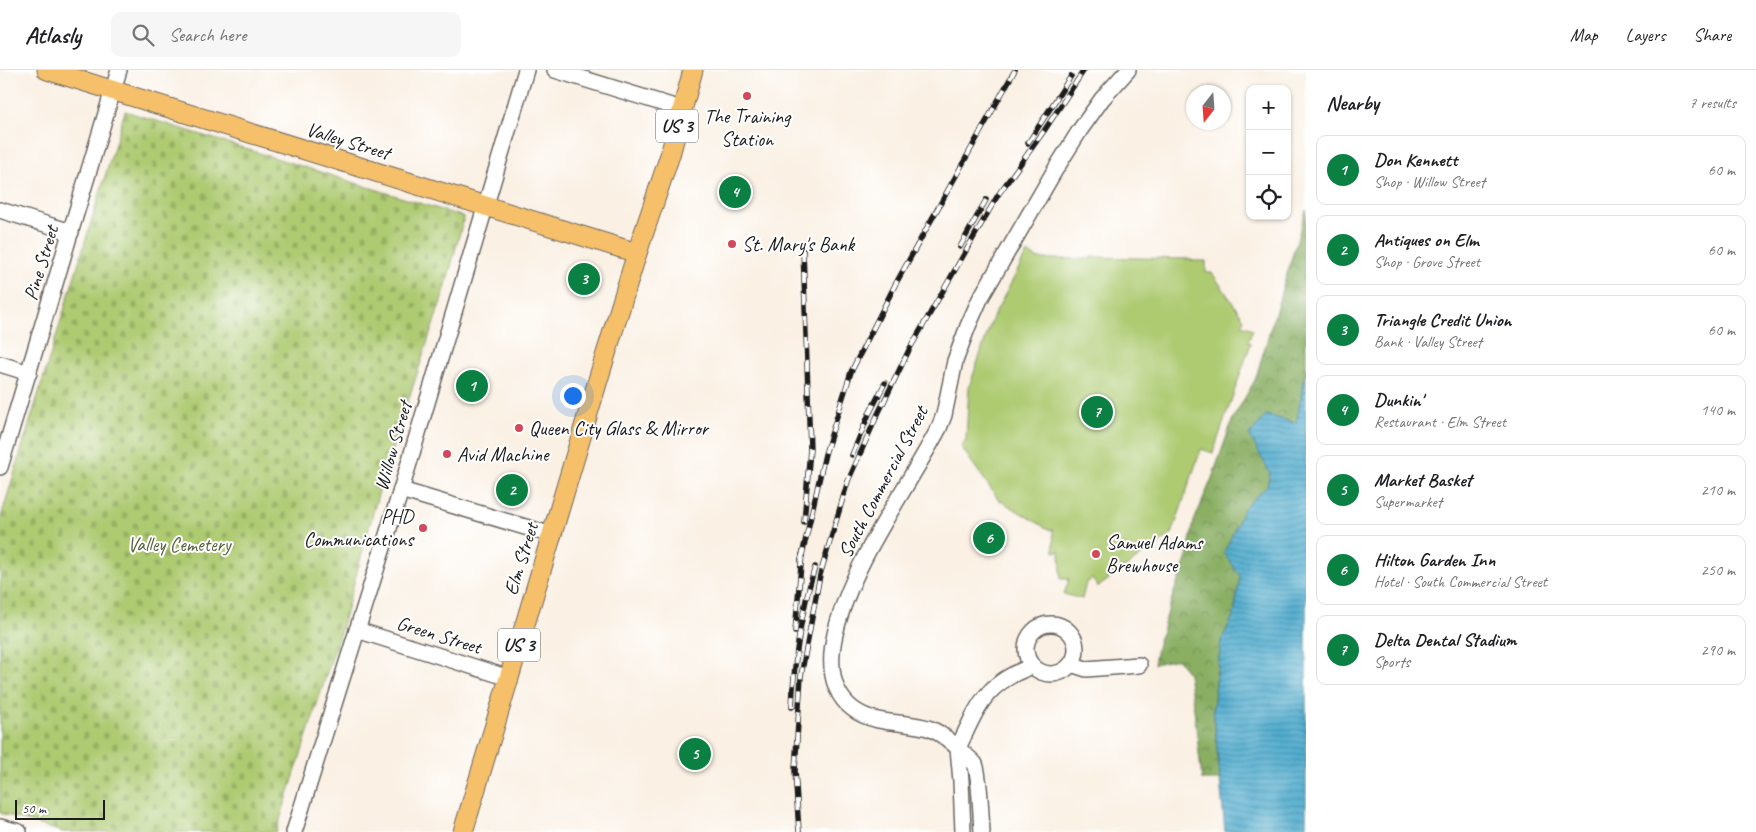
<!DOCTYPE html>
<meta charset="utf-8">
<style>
:root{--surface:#fff;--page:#f6f6f6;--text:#202124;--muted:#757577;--line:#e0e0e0;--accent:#0b8043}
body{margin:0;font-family:Caveat,sans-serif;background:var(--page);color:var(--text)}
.controls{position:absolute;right:15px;top:15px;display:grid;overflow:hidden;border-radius:10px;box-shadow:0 1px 4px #0004}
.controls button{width:45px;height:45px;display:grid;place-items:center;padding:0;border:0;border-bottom:1px solid var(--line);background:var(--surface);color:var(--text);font:25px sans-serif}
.compass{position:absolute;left:1186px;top:15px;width:45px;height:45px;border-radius:50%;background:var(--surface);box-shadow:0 1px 4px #0004;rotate:197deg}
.scale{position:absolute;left:15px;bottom:12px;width:90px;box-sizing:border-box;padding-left:5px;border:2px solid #1c1c1c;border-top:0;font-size:14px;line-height:18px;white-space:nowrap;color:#1c1c1c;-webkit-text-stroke:4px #fff;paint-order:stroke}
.you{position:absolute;left:572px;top:325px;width:18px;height:18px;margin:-12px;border:4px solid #fff;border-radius:50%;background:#1a73e8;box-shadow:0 0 0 8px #1a73e833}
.badge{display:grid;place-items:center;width:32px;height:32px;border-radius:50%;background:var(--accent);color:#fff;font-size:16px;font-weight:700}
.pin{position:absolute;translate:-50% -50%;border:2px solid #fff;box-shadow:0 1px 5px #0006}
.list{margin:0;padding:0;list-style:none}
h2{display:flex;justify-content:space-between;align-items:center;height:65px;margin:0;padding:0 20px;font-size:21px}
h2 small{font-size:16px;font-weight:400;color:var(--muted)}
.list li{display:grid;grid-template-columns:32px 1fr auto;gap:15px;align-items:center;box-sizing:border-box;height:70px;margin:0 10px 10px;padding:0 10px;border:1px solid var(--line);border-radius:10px}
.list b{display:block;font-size:19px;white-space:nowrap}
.list p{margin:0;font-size:16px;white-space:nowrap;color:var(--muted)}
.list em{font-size:16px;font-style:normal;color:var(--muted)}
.icon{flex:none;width:28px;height:28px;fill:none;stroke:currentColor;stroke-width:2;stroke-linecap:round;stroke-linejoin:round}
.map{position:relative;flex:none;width:1306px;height:762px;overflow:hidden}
header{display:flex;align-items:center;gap:30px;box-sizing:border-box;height:70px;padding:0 25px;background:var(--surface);border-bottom:1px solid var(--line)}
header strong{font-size:24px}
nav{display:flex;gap:28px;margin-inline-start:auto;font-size:18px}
.search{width:350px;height:45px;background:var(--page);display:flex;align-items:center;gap:12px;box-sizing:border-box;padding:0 18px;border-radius:10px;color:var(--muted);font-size:19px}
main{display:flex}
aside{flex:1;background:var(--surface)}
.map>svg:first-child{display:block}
.green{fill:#aecb72;stroke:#657447}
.forest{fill:url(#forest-crowns);stroke:#536640}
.cemetery{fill:url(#cemetery-stones);stroke:#657447}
.water{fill:url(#water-rules);stroke:#376476}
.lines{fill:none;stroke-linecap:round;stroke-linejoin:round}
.minor-casing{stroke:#6a6662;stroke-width:18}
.major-casing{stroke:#6a6662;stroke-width:21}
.minor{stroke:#fff;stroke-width:15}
.major{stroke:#f6c06b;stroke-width:19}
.rail-casing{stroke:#1c1c1c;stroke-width:5.5}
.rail{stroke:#fff;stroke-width:4;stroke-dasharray:11;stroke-linecap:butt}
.poi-dot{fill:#d1495b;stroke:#fff;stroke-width:2}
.labels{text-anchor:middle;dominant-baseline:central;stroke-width:4;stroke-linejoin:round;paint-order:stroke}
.shield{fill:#fff;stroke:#606060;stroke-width:1}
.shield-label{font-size:19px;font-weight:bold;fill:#1c1c1c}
.poi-label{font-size:20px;fill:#1c1c1c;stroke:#fff;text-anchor:start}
.street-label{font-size:20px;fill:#1c1c1c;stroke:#fff}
.park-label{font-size:20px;fill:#56623e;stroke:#fff}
</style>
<header>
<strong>Atlasly</strong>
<div class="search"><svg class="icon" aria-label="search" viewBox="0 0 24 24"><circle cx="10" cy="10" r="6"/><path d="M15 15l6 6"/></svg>Search here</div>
<nav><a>Map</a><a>Layers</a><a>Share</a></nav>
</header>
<main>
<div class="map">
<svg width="1306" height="762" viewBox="0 0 1306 762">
<defs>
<pattern id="forest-crowns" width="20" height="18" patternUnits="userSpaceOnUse" patternTransform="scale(1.25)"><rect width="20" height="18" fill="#8aaf64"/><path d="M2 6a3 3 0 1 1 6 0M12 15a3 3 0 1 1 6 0" fill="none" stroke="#708e52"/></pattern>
<pattern id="cemetery-stones" width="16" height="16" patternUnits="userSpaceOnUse" patternTransform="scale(1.25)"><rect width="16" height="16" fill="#aecb72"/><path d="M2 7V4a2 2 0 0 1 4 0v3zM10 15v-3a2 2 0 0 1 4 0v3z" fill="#95ae62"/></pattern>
<pattern id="water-rules" width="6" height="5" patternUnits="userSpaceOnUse" patternTransform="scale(1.25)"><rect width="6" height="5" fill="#52adcf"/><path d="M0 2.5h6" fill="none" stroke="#438ca7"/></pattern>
</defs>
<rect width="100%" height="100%" fill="#fff"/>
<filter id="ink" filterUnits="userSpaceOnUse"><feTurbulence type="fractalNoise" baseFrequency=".02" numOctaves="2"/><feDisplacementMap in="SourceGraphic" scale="10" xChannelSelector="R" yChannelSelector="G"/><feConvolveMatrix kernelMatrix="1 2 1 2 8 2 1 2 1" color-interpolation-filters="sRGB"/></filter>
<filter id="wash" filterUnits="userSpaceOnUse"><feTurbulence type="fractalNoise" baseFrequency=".0096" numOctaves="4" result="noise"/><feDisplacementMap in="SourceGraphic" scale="20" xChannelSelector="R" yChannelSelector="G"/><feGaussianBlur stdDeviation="1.12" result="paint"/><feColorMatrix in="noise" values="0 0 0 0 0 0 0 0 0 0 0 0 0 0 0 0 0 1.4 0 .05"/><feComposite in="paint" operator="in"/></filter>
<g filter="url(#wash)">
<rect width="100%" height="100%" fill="#faf0e3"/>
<polygon class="green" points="1027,183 1039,189 1091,189 1091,187 1191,189 1192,191 1206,191 1206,203 1212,203 1244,249 1242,255 1253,259 1248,272 1251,273 1213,383 1201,379 1172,464 1098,517 1092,509 1086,513 1082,529 1064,524 1069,509 1061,509 1060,481 1054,482 1053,460 1050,460 999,430 961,377 966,369 969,317 993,247"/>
<polygon class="forest" points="1306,140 1306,301 1296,353 1266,345 1270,403 1268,416 1244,438 1240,506 1234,544 1221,571 1213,638 1220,710 1202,710 1194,639 1188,604 1178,589 1154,594 1157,577 1173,525 1187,487 1194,451 1212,408 1233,348 1255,310"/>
<polygon class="cemetery" points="125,41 464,147 445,219 382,410 343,553 276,762 63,762 0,743 0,450"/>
<polygon class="water" points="1306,301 1306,762 1225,762 1213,638 1221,571 1234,544 1240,506 1224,483 1244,438 1267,416 1270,403 1249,365 1266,345 1296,353"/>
</g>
<g filter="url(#ink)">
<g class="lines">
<g class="minor-casing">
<g id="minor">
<polyline points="555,0 681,39"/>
<polyline points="0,140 71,162"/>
<polyline points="0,294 29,303"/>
<polyline points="0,397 119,0"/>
<polyline points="401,420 552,465"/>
<circle cx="1051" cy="579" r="25"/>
<polyline points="357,560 509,608"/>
<polyline points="1071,594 1086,599 1139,595"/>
<path d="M958,678c21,-44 27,-65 75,-82"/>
<polyline points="958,678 961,711 963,762"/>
<polyline points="0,757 19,762"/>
<polyline points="294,762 401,420 526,0"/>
<path d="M982,762c-1,-13 -2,-58 -7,-68 -3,-4 -10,-9 -14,-13 -8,-8 -19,-17 -30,-22 -17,-6 -35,-5 -53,-9 -44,-10 -52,-47 -43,-86 17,-72 69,-140 104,-206l5,-13 11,-54 13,-35 12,-27 75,-129 25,-40 22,-31 26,-29"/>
</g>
</g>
<g class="major-casing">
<g id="major">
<polyline points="47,0 637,183"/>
<polyline points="463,762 598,310 637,183 670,85 693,0"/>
</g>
</g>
<use href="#minor" class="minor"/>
<use href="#major" class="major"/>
<g class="rail-casing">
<g id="rail">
<polyline points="1028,73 1071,6"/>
<polyline points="960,177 986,130"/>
<polyline points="803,180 810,379 804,452"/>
<polyline points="852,385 869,344 885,313"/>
<polyline points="801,490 825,384 851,302 895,215 1015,0"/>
<polyline points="795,562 802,484"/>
<path d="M792,637c2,-47 9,-95 23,-140"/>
<polyline points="799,762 795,700 801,606 820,505 848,411 876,348 909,280 998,125 1044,61 1084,0"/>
</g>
</g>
<use href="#rail" class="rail"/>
</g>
</g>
<g class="poi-dot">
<circle cx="747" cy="26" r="5"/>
<circle cx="732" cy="174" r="5"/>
<circle cx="519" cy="358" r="5"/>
<circle cx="447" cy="384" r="5"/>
<circle cx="423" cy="458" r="5"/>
<circle cx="1096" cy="484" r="5"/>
</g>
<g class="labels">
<g class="shield">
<rect x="656" y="39.5" width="42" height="33" rx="4"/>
<rect x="498" y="558.5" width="42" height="33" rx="4"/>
</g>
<g class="shield-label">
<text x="677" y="56">US 3</text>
<text x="519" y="575">US 3</text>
</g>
<g class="poi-label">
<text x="747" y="46" text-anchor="middle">The Training<tspan x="747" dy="23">Station</tspan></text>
<text x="742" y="174">St. Mary's Bank</text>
<text x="529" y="358">Queen City Glass &amp; Mirror</text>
<text x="457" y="384">Avid Machine</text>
<text x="413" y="446" text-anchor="end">PHD<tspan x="413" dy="23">Communications</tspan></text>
<text x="1106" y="472">Samuel Adams<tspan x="1106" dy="23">Brewhouse</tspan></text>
</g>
<g class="street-label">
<text transform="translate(348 71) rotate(17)">Valley Street</text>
<text transform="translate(41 193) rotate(-73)">Pine Street</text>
<text transform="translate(393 376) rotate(-74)">Willow Street</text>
<text transform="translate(883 412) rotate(-62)">South Commercial Street</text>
<text transform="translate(521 489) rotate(-73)">Elm Street</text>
<text transform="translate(439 565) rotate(17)">Green Street</text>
</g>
<g class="park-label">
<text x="179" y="474">Valley Cemetery</text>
</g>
</g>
</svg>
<div class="controls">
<button>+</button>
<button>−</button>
<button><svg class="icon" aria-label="locate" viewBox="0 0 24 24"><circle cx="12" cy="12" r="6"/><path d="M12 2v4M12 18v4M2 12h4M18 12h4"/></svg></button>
</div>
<svg class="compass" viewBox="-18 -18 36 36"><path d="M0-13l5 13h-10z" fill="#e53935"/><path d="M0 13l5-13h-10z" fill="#757577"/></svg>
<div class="scale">50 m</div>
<div class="you"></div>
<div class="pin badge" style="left:472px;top:316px">1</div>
<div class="pin badge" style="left:512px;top:420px">2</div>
<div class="pin badge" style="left:584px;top:209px">3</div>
<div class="pin badge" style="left:735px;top:122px">4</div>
<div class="pin badge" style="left:695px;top:684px">5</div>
<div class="pin badge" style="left:989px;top:468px">6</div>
<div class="pin badge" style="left:1097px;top:342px">7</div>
</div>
<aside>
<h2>Nearby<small>7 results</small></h2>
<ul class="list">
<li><span class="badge">1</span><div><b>Don Kennett</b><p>Shop · Willow Street</p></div><em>60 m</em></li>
<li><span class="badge">2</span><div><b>Antiques on Elm</b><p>Shop · Grove Street</p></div><em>60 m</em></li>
<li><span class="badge">3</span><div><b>Triangle Credit Union</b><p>Bank · Valley Street</p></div><em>60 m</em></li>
<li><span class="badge">4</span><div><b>Dunkin'</b><p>Restaurant · Elm Street</p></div><em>140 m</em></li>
<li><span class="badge">5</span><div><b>Market Basket</b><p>Supermarket</p></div><em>210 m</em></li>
<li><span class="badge">6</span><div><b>Hilton Garden Inn</b><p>Hotel · South Commercial Street</p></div><em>250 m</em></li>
<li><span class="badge">7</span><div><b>Delta Dental Stadium</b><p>Sports</p></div><em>290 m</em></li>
</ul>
</aside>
</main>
